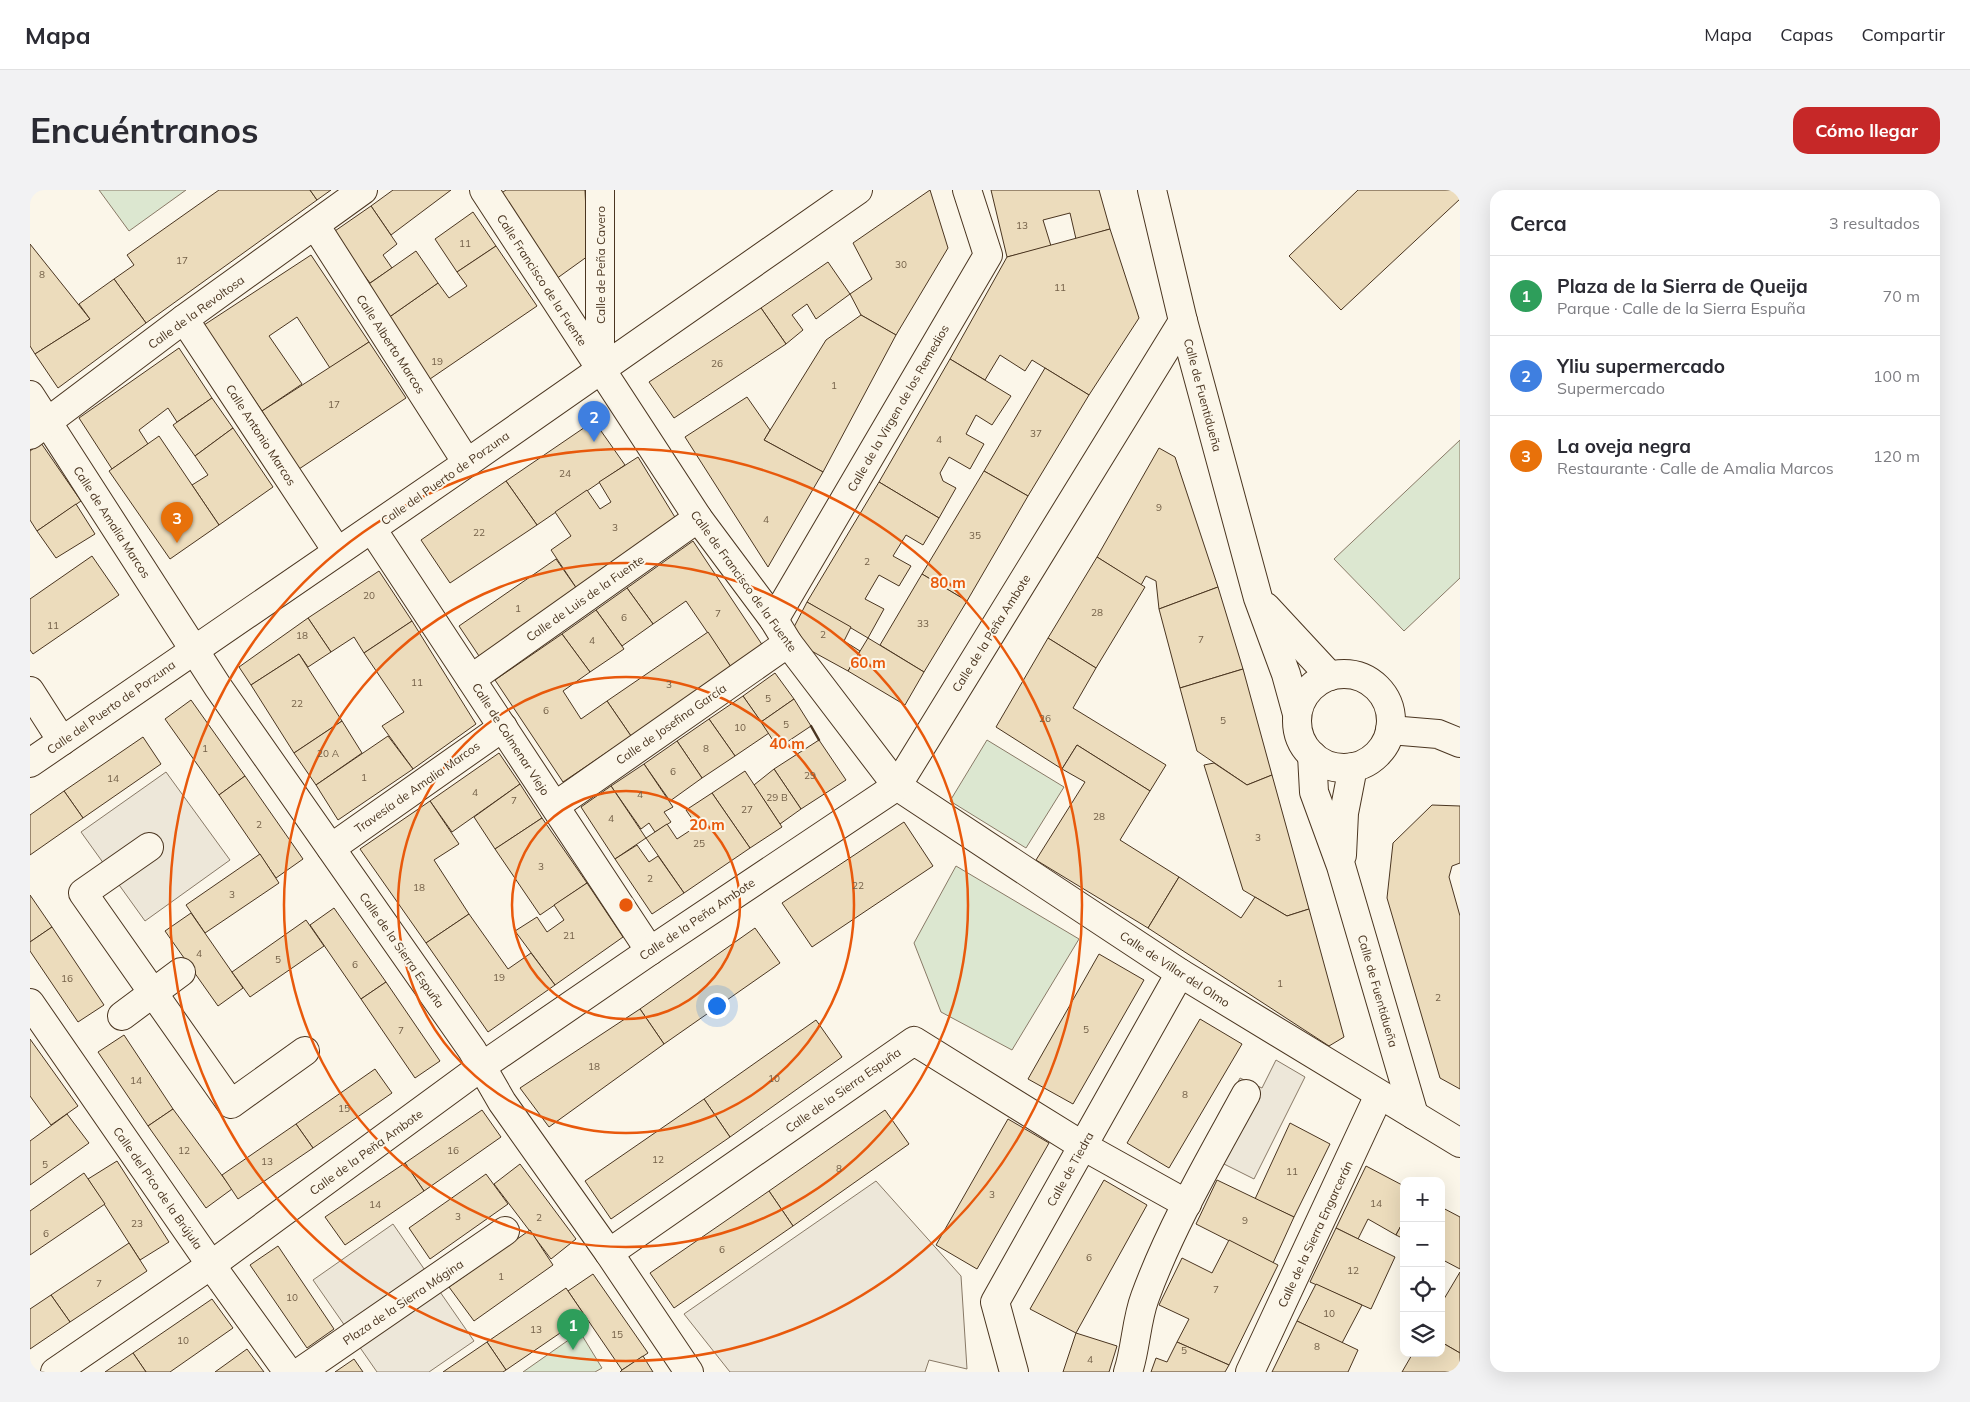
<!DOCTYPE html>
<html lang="es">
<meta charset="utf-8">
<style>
:root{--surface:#fff;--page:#f2f2f3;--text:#2b2b33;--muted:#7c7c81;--line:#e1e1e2;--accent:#c62828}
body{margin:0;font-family:Mulish,sans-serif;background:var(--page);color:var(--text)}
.controls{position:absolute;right:15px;bottom:15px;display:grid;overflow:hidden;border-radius:10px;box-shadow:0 5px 20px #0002}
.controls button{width:45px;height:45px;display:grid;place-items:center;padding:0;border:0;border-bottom:1px solid var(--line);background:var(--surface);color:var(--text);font:25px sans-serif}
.you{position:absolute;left:686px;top:815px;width:18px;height:18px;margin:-12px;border:4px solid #fff;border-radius:50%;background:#1a73e8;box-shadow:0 0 0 8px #1a73e833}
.badge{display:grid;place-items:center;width:32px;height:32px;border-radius:50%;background:var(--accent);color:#fff;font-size:16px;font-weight:700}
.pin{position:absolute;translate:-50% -41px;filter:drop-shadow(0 1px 2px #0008)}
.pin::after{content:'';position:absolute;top:26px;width:18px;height:15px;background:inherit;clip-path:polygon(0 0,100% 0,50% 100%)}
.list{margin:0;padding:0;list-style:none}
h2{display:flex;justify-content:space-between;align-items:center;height:65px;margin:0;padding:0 20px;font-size:21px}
h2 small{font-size:16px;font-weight:400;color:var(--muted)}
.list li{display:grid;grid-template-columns:32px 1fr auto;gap:15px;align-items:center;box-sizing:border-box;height:80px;padding:0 20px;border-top:1px solid var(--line)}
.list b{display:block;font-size:19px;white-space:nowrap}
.list p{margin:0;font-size:16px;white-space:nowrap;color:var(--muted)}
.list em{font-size:16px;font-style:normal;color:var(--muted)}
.icon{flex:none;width:28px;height:28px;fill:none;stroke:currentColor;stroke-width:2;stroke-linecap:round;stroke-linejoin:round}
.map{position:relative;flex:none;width:1430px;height:1182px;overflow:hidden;border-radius:15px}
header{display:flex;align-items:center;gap:30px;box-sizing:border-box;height:70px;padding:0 25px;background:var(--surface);border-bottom:1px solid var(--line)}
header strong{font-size:24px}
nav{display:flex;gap:28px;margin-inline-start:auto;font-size:18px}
.intro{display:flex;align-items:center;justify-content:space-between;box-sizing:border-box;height:120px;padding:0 30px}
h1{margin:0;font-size:35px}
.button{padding:12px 22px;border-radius:15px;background:var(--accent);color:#fff;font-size:18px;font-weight:700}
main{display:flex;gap:30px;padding:0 30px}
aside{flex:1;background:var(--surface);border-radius:15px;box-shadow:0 5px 20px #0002}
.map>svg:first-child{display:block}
.green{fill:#dce7d0;stroke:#887966}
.parking{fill:#ede7d9;stroke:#887966}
.building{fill:#ecdcbc;stroke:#4a3520}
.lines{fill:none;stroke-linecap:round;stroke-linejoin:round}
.minor-casing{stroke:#4a3520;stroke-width:30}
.minor{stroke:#fbf6e9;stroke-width:28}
.wall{stroke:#4a3520;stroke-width:2.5}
.ring{fill:none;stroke:#e8590c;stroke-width:2.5}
.labels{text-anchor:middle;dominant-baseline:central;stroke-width:4;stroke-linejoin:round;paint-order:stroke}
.number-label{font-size:10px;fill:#725f47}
.street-label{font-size:12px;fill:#4a3520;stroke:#fbf6e9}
.centre{fill:#e8590c;stroke:#fbf6e9;stroke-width:2.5}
.ring-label{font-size:15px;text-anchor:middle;font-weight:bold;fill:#e8590c;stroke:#fbf6e9;stroke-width:4;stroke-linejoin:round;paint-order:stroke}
</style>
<header>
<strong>Mapa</strong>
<nav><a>Mapa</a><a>Capas</a><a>Compartir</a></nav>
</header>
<div class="intro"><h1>Encuéntranos</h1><a class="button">Cómo llegar</a></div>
<main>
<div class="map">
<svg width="1430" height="1182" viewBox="0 0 1430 1182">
<rect width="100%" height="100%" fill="#fbf6e9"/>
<g class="green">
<polygon points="69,0 156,0 99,41"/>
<polygon points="1430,250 1430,388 1374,441 1304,369"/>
<polygon points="957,550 1034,597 996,658 920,611"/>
<polygon points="926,676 1049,749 982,860 911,822 884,753"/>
<polygon points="550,1142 572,1178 565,1182 493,1182"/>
</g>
<g class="parking">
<polygon points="136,582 200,670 115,731 51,642"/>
<polygon points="1246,870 1275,887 1224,989 1172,963 1210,888 1232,898"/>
<polygon points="846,991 931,1086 937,1179 899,1170 895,1182 700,1182 654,1124"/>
<polygon points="363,1034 444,1151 399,1182 347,1182 283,1090"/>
</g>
<g class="building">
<polygon points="189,0 280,0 287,10 116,133 84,89 104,75 97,65"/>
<polygon points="280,0 301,0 287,10"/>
<polygon points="363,0 421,0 361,45 341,16"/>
<polygon points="476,0 555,0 558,66 526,89 470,4"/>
<polygon points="900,0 918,58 866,145 831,125 820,104 842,89 823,53"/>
<polygon points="961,0 1069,0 1080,39 1046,49 1040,23 1013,30 1021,56 977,67"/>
<polygon points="1328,0 1430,0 1430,9 1311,120 1259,66"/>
<polygon points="341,16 367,54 353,65 362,78 340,93 302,43"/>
<polygon points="443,22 466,56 427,82 405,49"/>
<polygon points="1080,39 1109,128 1059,205 1002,170 995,181 970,165 955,190 920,169 977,67"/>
<polygon points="0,54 60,129 5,164 0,156"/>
<polygon points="466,56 507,116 400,189 358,128 408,93 419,108 437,96 427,82"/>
<polygon points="386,61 408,93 358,128 336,96"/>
<polygon points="281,65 339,152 300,178 267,127 239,146 272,194 232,221 174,135"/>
<polygon points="798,72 820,104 786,129 777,114 762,125 773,140 756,154 731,118"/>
<polygon points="84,89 116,133 28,198 5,164 60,129 49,114"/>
<polygon points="731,118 756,154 644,228 619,192"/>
<polygon points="831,125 866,145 793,282 734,250 796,150"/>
<polygon points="339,152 376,208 269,279 232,221"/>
<polygon points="149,158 182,208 147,232 138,218 109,240 118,254 82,279 49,228"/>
<polygon points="920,169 981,206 962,235 946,225 936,244 954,254 940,279 919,267 910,283 913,291 926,298 909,328 849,292"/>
<polygon points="1015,178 1059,205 998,306 954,281"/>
<polygon points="717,207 740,240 734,250 793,282 738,377 655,247"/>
<polygon points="182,208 203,238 165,266 143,235"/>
<polygon points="564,231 595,275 507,335 476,291"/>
<polygon points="203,238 243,297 189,335 162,295 178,285 165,266"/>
<polygon points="129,246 189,335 140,369 79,281"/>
<polygon points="11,253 51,311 7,341 0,330 0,261"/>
<polygon points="1129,258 1145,267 1188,397 1129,419 1126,391 1116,386 1111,395 1067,367"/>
<polygon points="608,267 646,329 547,399 521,360 541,346 525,322 557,300 570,319 581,312 569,292"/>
<polygon points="954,281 998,306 937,411 892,384"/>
<polygon points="476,291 507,335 420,393 391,350"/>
<polygon points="849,292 909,328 893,355 876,345 863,366 881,376 869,396 849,385 835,409 854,419 838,448 777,412"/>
<polygon points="46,314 65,344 26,368 7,341"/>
<polygon points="663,351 733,456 701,477 656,411 623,434 597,398"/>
<polygon points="62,366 89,405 3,464 0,460 0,409"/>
<polygon points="1067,367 1115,397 1066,478 1018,448"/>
<polygon points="526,369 547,399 449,466 429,436"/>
<polygon points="349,381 382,431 334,463 324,447 301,462 278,428"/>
<polygon points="892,384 937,411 894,482 850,455"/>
<polygon points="1188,397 1213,479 1150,498 1129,419"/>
<polygon points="597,398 623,434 592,456 566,420"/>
<polygon points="777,412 821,437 814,451 830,461 818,481 776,458 764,437"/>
<polygon points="566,420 594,459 560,482 532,444"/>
<polygon points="278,428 301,462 278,477 269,464 221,495 209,477"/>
<polygon points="382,431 446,534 383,579 352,536 374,522 334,463"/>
<polygon points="678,442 701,477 601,546 577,511"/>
<polygon points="532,444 560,482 533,501 551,529 577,511 601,546 533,592 465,490"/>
<polygon points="838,448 894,482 875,515 818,481"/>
<polygon points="1018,448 1066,478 1043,518 1136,575 1120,601 1047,555 1032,579 966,537"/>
<polygon points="269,464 312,531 264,563 221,495"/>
<polygon points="1213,479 1242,585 1217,595 1167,561 1150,498"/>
<polygon points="745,483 764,509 731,532 713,506"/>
<polygon points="713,506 739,543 705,566 679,529"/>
<polygon points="764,509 781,536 748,558 731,532"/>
<polygon points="161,510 215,586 189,605 135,529"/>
<polygon points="679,529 705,566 672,588 647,551"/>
<polygon points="312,531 332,563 286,595 264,563"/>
<polygon points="358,546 383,579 308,630 286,595"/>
<polygon points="113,547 131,574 53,628 34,601"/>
<polygon points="789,550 816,590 771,619 744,579"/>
<polygon points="647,551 672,588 640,611 614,574"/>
<polygon points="1047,555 1120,601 1090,650 1149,687 1118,738 1006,670 1055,592 1032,579"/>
<polygon points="469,563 490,594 422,642 400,611"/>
<polygon points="1184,573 1217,595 1242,585 1279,719 1257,726 1213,700 1174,575"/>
<polygon points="614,574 643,617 634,622 641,632 625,642 619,633 611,639 581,596"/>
<polygon points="744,579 771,619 750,634 724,595"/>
<polygon points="715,581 752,637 720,658 682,603"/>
<polygon points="215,586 273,669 246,688 189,605"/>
<polygon points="490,594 512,628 465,659 444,627"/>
<polygon points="581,596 616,648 585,669 551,617"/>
<polygon points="34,601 53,628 0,665 0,625"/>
<polygon points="682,603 720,658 654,703 616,648 637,634 647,649 667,636 656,620"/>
<polygon points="400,611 429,654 404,670 439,724 396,753 330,659"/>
<polygon points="1402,615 1430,616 1430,673 1422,676 1419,687 1430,726 1430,899 1410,888 1357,708 1363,653"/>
<polygon points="512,628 557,693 510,725 465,659"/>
<polygon points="874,632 903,676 782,757 752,713"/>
<polygon points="607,655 619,672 628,666 654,703 622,724 585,669"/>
<polygon points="230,664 249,693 175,743 156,715"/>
<polygon points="1149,687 1211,728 1225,707 1257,726 1279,719 1314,847 1299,856 1118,738"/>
<polygon points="557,693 593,747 525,795 485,741 507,727 517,742 534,730 524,715"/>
<polygon points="0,705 22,737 0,752"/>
<polygon points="304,718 356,792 331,809 280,735"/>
<polygon points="161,723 213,798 188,816 135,741"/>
<polygon points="439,724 478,779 501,763 525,795 458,842 396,753"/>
<polygon points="276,730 294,756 220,807 202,782"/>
<polygon points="22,737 74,815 48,832 0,761 0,752"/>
<polygon points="725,738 750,773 634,854 610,819"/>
<polygon points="1069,764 1114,790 1043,914 998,889"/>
<polygon points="356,792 410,871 385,888 331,809"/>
<polygon points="610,819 634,854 519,937 490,898"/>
<polygon points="1170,829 1212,854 1139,978 1097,953"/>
<polygon points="786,830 812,867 700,947 674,909"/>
<polygon points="94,845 143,919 118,936 68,862"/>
<polygon points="0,849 48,916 21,935 0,906"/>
<polygon points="345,879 362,903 283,958 266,934"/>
<polygon points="674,909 700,947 581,1029 555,991"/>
<polygon points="143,919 202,999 176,1018 118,936"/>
<polygon points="452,920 471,947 394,1001 375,973"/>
<polygon points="855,920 879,954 763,1036 739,1001"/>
<polygon points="37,924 59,953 0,995 0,951"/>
<polygon points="978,929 1019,953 947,1079 906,1055"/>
<polygon points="1260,933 1300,954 1264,1027 1225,1009"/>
<polygon points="266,934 283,958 208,1009 192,985"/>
<polygon points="87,971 139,1052 110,1070 58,989"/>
<polygon points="375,973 394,1001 315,1055 295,1027"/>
<polygon points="490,974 546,1049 521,1069 464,994"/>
<polygon points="1336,976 1374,996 1374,1030 1366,1045 1338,1029 1328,1049 1306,1038"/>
<polygon points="54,983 75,1014 0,1065 0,1021"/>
<polygon points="456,984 478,1014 400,1069 379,1038"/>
<polygon points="1074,990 1117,1015 1046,1143 1000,1119"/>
<polygon points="1187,990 1264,1027 1243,1073 1166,1034"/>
<polygon points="739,1001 763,1036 644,1118 620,1083"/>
<polygon points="1411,1017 1430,1027 1430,1079 1411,1069"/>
<polygon points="1374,1030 1374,1049 1366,1045"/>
<polygon points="1306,1038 1365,1067 1341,1119 1280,1092"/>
<polygon points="500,1040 523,1075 444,1131 419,1097"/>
<polygon points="1199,1050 1248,1075 1199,1175 1147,1152 1159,1129 1129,1115 1152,1068 1182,1083"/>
<polygon points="99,1053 117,1081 40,1132 21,1105"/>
<polygon points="248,1056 304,1139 277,1158 220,1075"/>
<polygon points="1430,1082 1430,1163 1411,1152 1411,1114"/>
<polygon points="563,1084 618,1163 592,1180 538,1101"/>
<polygon points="1286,1094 1332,1115 1312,1153 1267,1131"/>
<polygon points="536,1098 555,1126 476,1180 457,1152"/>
<polygon points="21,1105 40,1132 0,1159 0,1119"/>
<polygon points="182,1109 203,1138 140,1182 116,1182 103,1163"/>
<polygon points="1267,1131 1328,1160 1318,1182 1242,1182"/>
<polygon points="1046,1143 1087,1156 1079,1182 1033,1182"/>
<polygon points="457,1152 476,1180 473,1182 413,1182"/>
<polygon points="1147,1152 1199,1175 1195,1182 1121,1182 1126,1168 1137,1172"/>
<polygon points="1411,1152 1430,1163 1430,1182 1372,1182 1383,1163 1411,1163"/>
<polygon points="217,1159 234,1182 185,1182"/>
<polygon points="103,1163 116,1182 75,1182"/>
<polygon points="613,1166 623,1182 590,1182 592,1180"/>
<polygon points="324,1169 333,1182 305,1182"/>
</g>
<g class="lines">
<g class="minor-casing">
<g id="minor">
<polyline points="454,0 668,328 744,430 758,453 867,596 1150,783 1430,953"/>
<polyline points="570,0 570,180"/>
<polyline points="1122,0 1153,131 1228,408 1256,484 1267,524"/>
<polyline points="285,35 437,273"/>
<polyline points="154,129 307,361"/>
<polyline points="0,205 188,497 442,860 472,912 579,1063 659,1182"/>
<polyline points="0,245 154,129 333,0"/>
<polyline points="342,339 620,761"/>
<polyline points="1236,417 1300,486"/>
<polyline points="744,430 958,65 937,0"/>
<circle cx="1314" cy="531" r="47"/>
<polyline points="441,489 668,328"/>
<polyline points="0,501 32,551"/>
<polyline points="1360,540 1408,544 1430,553"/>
<polyline points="1282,565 1284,602 1311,676 1384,925"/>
<polyline points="0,573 437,273 828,0"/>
<polyline points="525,616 758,453"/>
<polyline points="119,657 53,703 201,914 275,861"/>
<polyline points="301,658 473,537"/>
<polyline points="1312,665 1314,623 1323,577"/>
<polyline points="0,813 181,1075 258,1182"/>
<polyline points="92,826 151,782"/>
<polyline points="579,1063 884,851 1053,956 1157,1014"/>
<polyline points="25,1182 181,1075 451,877 620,761 867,596 1153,131"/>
<polyline points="270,1182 475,1041"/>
<polyline points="984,1182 965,1112 1150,783"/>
<path d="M1098,1182c8,-24 8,-51 17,-75 26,-71 65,-137 101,-203"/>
<polyline points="1220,1182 1349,905"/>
</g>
</g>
<use href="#minor" class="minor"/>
<polyline class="wall" points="781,536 789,550"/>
</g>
<g class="ring">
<circle cx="596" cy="715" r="114"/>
<circle cx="596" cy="715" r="228"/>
<circle cx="596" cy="715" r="342"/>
<circle cx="596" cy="715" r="456"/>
</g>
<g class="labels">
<g class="number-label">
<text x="992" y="35">13</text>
<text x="435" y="53">11</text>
<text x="152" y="70">17</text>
<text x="871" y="74">30</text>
<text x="12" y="84">8</text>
<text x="1030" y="97">11</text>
<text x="407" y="171">19</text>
<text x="687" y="173">26</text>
<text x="804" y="195">1</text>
<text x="304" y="214">17</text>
<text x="1006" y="243">37</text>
<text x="909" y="249">4</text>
<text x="535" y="283">24</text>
<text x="1129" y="317">9</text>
<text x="736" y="329">4</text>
<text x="585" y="337">3</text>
<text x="449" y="342">22</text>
<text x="945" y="345">35</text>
<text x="837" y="371">2</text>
<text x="339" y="405">20</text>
<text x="488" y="418">1</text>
<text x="1067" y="422">28</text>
<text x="688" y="423">7</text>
<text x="594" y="427">6</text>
<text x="893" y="433">33</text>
<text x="23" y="435">11</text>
<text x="793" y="444">2</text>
<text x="272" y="445">18</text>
<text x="1171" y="449">7</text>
<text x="562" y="450">4</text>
<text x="387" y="492">11</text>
<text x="639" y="494">3</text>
<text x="738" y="508">5</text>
<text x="267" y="513">22</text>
<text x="516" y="520">6</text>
<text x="1015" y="528">26</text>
<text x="1193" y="530">5</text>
<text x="756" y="534">5</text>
<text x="710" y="537">10</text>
<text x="175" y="558">1</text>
<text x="676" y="558">8</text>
<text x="298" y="563">20 A</text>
<text x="643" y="581">6</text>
<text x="780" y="585">29</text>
<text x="334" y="587">1</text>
<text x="83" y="588">14</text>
<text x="445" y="602">4</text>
<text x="610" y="604">4</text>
<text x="747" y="607">29 B</text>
<text x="484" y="610">7</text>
<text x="717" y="619">27</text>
<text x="1069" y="626">28</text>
<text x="581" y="628">4</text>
<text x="229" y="634">2</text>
<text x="1228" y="647">3</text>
<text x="669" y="653">25</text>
<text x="511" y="676">3</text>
<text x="620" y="688">2</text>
<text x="828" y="695">22</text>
<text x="389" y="697">18</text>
<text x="202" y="704">3</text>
<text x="539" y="745">21</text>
<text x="169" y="763">4</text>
<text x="248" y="769">5</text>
<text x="325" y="774">6</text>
<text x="469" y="787">19</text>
<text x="37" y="788">16</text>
<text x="1250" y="793">1</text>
<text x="1408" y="807">2</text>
<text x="1056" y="839">5</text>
<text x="371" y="840">7</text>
<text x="564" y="876">18</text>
<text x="744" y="888">10</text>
<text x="106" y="890">14</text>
<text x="1155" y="904">8</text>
<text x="314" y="918">15</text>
<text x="154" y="960">12</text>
<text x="423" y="960">16</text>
<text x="628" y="969">12</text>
<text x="237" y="971">13</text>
<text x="15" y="974">5</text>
<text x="809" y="978">8</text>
<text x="1262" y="981">11</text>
<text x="962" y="1004">3</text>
<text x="1346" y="1013">14</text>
<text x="345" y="1014">14</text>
<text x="428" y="1026">3</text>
<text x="509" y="1027">2</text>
<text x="1215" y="1030">9</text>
<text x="107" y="1033">23</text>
<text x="16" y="1043">6</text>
<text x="692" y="1059">6</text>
<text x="1059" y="1067">6</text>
<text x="1323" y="1080">12</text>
<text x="471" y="1086">1</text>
<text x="69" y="1093">7</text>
<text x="1186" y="1099">7</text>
<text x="262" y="1107">10</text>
<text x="1299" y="1123">10</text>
<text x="506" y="1139">13</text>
<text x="587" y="1144">15</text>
<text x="153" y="1150">10</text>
<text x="1287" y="1156">8</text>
<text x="1154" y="1160">5</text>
<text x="1060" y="1169">4</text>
</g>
<g class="street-label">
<text transform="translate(570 75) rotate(-90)">Calle de Peña Cavero</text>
<text transform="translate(512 90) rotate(57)">Calle Francisco de la Fuente</text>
<text transform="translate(166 122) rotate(-36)">Calle de la Revoltosa</text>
<text transform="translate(361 154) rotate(57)">Calle Alberto Marcos</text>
<text transform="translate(1173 205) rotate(75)">Calle de Fuentidueña</text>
<text transform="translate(868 218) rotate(-60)">Calle de la Virgen de los Remedios</text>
<text transform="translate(231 245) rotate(57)">Calle Antonio Marcos</text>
<text transform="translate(415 288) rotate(-35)">Calle del Puerto de Porzuna</text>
<text transform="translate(82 332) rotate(57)">Calle de Amalia Marcos</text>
<text transform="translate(714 391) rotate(54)">Calle de Francisco de la Fuente</text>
<text transform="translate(555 408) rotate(-35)">Calle de Luis de la Fuente</text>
<text transform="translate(961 443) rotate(-58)">Calle de la Peña Ambote</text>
<text transform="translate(81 517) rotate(-35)">Calle del Puerto de Porzuna</text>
<text transform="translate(641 534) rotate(-35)">Calle de Josefina García</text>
<text transform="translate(481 549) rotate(57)">Calle de Colmenar Viejo</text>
<text transform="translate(387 597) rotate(-35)">Travesía de Amalia Marcos</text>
<text transform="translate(667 729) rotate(-34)">Calle de la Peña Ambote</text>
<text transform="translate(372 760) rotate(55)">Calle de la Sierra Espuña</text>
<text transform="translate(1145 779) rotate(33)">Calle de Villar del Olmo</text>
<text transform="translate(1348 801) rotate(74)">Calle de Fuentidueña</text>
<text transform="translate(813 900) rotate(-35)">Calle de la Sierra Espuña</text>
<text transform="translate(336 962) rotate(-36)">Calle de la Peña Ambote</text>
<text transform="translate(1040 979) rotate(-61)">Calle de Tiedra</text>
<text transform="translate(128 998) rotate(55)">Calle del Pico de la Brújula</text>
<text transform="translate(1285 1044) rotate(-65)">Calle de la Sierra Engarcerán</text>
<text transform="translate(373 1112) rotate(-34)">Plaza de la Sierra Mágina</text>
</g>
</g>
<circle cx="596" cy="715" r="8" class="centre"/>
<g class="ring-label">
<text x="918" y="398">80 m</text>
<text x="838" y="478">60 m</text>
<text x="757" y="559">40 m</text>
<text x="677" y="640">20 m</text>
</g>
</svg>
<div class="controls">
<button>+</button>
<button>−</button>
<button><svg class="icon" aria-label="locate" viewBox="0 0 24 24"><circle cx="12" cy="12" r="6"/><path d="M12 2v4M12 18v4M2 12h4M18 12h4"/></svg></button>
<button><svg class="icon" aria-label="layers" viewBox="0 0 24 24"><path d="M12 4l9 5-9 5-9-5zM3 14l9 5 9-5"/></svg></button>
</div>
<div class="you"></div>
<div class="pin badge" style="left:543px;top:1160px;background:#2e9e5b">1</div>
<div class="pin badge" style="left:564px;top:252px;background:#3f7fe0">2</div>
<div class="pin badge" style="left:147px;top:353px;background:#e8710a">3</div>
</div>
<aside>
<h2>Cerca<small>3 resultados</small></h2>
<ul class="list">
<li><span class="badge" style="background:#2e9e5b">1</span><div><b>Plaza de la Sierra de Queija</b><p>Parque · Calle de la Sierra Espuña</p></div><em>70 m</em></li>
<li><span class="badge" style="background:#3f7fe0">2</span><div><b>Yliu supermercado</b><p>Supermercado</p></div><em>100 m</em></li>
<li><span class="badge" style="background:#e8710a">3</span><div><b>La oveja negra</b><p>Restaurante · Calle de Amalia Marcos</p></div><em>120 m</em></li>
</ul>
</aside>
</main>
